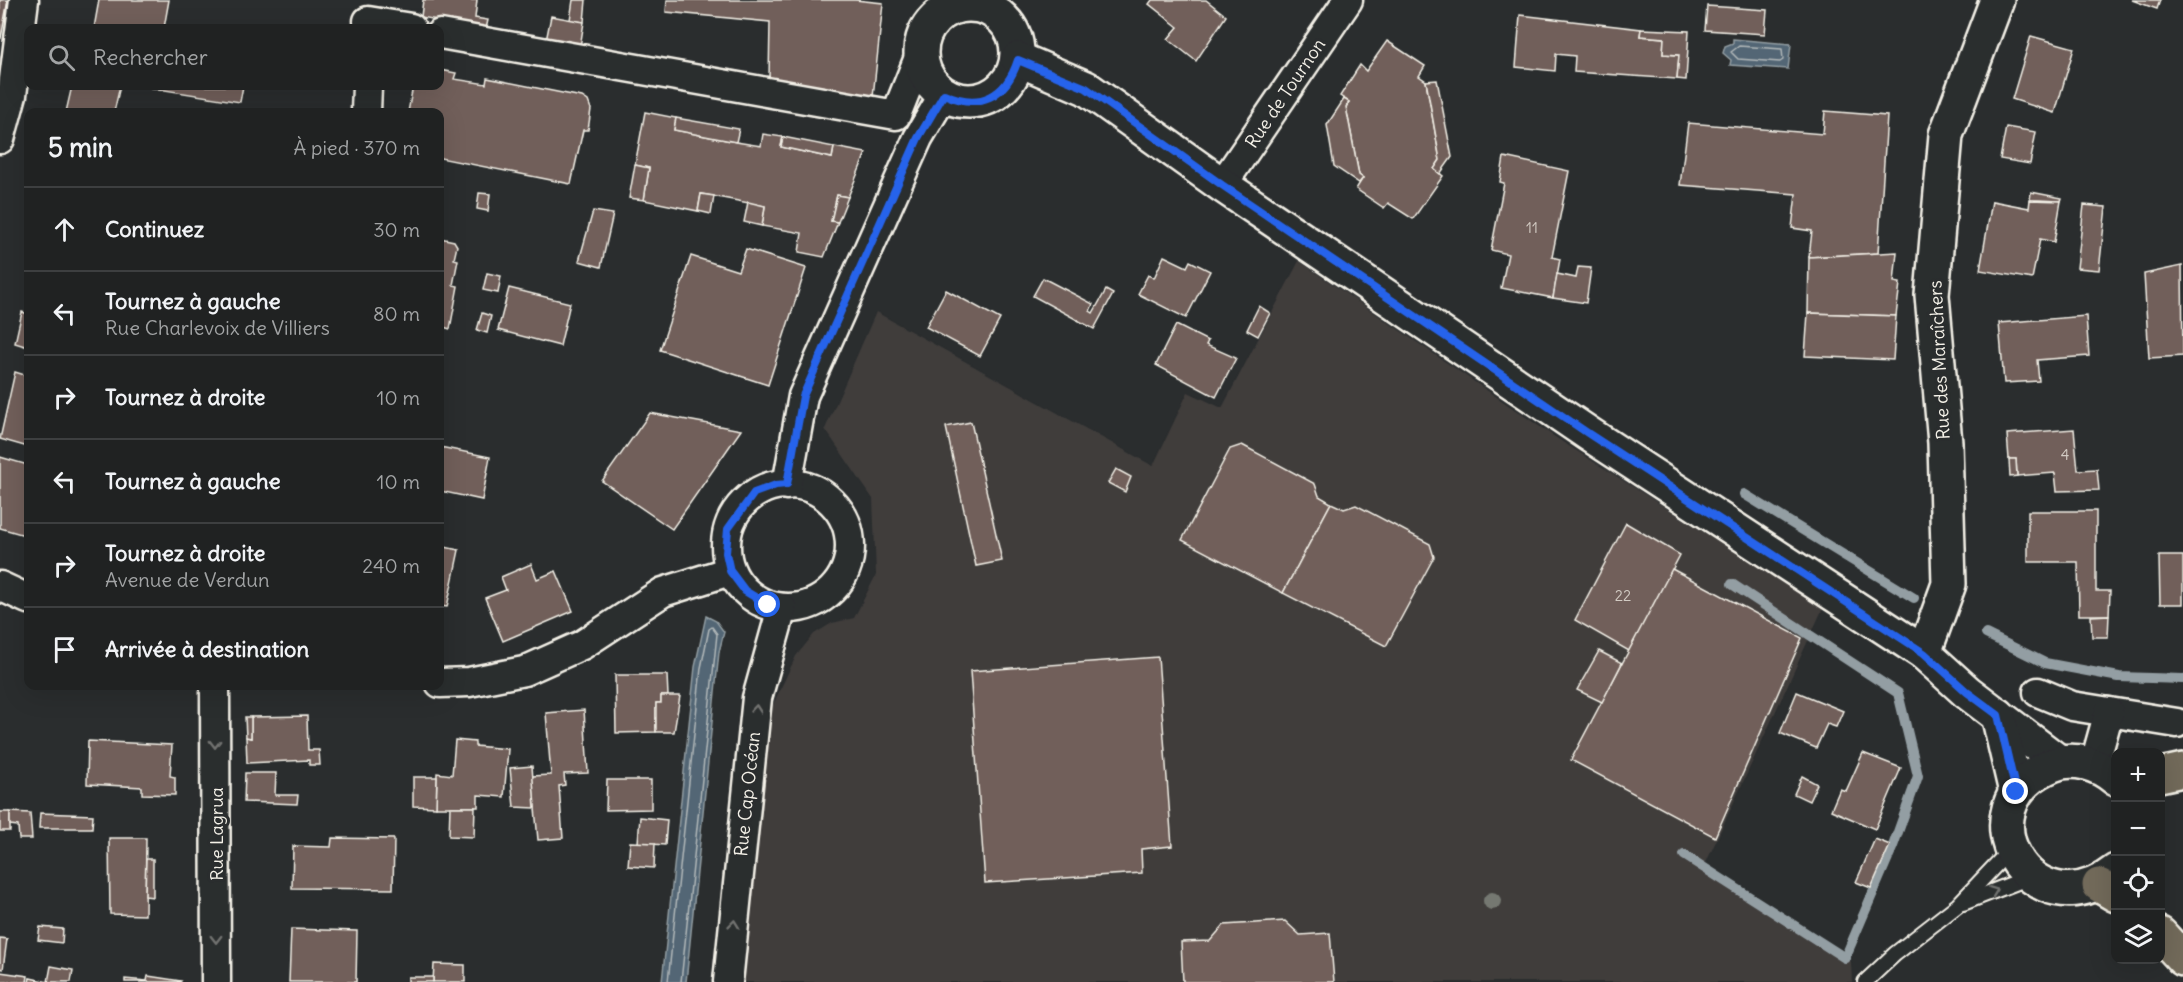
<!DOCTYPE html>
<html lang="fr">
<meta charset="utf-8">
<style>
:root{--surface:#202222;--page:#2d2f2f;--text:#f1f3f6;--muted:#a2a4a5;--line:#3d3f40}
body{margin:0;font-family:Delius,sans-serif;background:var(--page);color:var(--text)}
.controls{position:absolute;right:18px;bottom:18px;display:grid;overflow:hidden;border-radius:12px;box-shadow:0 6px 24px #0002}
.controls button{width:54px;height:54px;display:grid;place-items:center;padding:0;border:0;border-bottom:2px solid var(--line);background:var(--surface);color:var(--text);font:30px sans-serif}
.stop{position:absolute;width:18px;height:18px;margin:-14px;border:4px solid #2563eb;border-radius:50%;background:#fff}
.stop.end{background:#2563eb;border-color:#fff;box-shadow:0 2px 6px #0008}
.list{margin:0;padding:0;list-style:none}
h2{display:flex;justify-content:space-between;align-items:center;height:78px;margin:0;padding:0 24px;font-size:26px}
h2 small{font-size:20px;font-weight:400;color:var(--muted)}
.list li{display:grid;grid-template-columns:39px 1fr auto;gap:18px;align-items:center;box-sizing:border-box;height:84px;padding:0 24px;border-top:2px solid var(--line)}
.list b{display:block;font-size:22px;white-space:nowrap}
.list p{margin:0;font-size:20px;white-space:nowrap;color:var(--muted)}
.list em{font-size:20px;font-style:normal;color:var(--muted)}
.icon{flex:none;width:33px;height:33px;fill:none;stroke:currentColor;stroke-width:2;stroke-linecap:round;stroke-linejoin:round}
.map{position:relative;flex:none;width:2183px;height:982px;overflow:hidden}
.search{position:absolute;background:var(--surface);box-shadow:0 6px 24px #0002;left:24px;top:24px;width:420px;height:66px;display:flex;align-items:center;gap:15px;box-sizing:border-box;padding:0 21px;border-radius:12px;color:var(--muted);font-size:22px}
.panel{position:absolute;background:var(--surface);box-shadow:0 6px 24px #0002;left:24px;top:108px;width:420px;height:582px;border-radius:12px}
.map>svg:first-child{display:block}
.built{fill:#3f3c3b}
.water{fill:#526675;stroke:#939ea3;stroke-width:1.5}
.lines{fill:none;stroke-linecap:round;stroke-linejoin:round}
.shore{stroke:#b3b9ba;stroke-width:1.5}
.stream{stroke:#939ea3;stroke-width:10}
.building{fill:#715f5a;stroke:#f4f1e8;stroke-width:1.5}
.service-casing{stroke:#f4f1e8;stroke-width:18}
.minor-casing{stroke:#f4f1e8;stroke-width:33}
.tertiary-casing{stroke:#f4f1e8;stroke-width:38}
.primary-casing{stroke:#f4f1e8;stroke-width:38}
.service{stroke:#2a2d2e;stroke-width:14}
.minor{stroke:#2a2d2e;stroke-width:28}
.tertiary{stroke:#2a2d2e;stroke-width:33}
.primary{stroke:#726b5a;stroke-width:33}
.tree{fill:#747871}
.oneway{stroke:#71726f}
.route{stroke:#2563eb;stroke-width:8}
.labels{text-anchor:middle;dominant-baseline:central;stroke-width:6;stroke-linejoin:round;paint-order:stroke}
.number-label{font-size:15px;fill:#d3ccc4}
.street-label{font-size:18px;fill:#f4f1e8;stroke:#2a2d2e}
</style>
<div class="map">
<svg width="2183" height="982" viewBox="0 0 2183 982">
<rect width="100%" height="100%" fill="#2a2d2e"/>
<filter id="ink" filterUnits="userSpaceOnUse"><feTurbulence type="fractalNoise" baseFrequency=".0167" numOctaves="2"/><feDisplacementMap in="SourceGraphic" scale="12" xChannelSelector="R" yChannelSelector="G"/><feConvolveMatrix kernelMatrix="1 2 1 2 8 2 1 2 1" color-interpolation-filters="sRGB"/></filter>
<g filter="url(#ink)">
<polygon class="built" points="1299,261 1555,437 1823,608 1705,865 1851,962 1852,982 741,982 768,715 796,656 814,634 832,623 854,618 876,575 873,499 825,429 876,312 1153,466 1188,392 1222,408"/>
<g class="water">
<polygon points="1733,39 1791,44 1788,69 1730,65 1731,60 1723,53 1725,46 1733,43"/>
<polygon points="706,616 716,621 724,632 719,652 686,982 662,982 695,667"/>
</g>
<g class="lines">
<g class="shore">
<polygon points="1739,46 1782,49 1783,60 1780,62 1738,59 1731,52"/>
<polyline points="668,982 701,668 709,629 712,627 717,634 681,982"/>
</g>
<g class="stream">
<polyline points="1744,494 1914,598"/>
<polyline points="1986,634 2045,663 2119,677 2183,679"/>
<polyline points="1684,855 1845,958 1893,846 1918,776 1898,693 1732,584"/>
</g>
</g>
<g class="building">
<polygon points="0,0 8,0 1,38 0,37"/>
<polygon points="99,0 169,0 164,28 94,28"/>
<polygon points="423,0 477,0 475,18 488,20 486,29 421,17"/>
<polygon points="573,0 586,0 584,22 570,20"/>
<polygon points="667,0 855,0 883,3 872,106 769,79 770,22 666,12"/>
<polygon points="1152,0 1206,0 1226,16 1196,61 1168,39 1178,27 1149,4"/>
<polygon points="2132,0 2160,0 2157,9"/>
<polygon points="1707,6 1767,10 1765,34 1705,30"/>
<polygon points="1520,15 1641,29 1640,36 1664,38 1663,54 1679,55 1677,79 1574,72 1575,56 1556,54 1555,71 1516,67"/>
<polygon points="551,16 584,22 580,47 546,41"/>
<polygon points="1641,29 1689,31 1686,80 1677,79 1679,55 1663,54 1664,38 1640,36"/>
<polygon points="2031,36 2074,48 2055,113 2012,99"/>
<polygon points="1387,41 1425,66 1419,76 1426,81 1440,160 1434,169 1443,176 1413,219 1388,203 1384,208 1356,189 1363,178 1359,175 1346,107 1349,102 1340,96 1360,65 1366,71"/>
<polygon points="440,70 456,73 454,79 486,84 487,78 582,97 588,101 591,109 588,130 583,130 571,184 440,158 440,112 408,112 413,86 440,86"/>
<polygon points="1437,80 1452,157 1440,174 1434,169 1440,160 1426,81"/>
<polygon points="72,86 120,86 114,112 66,112"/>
<polygon points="153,86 243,86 240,102 152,88"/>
<polygon points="1344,99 1349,102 1346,107 1359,175 1363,178 1359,183 1334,166 1327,125"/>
<polygon points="1825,111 1887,116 1878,253 1809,257 1812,231 1792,228 1796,194 1680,185 1688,123 1823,134"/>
<polygon points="645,112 676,118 674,130 736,142 761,146 763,134 783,137 781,147 832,158 834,147 866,153 848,197 837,195 831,221 838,222 824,257 799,252 802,233 762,226 765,206 701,194 698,211 644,200 649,168 635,165"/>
<polygon points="676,118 739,129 736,142 674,130"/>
<polygon points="2006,127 2036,132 2030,164 2000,159"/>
<polygon points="783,137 834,147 832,158 781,147"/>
<polygon points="1504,157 1569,171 1552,257 1560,259 1553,298 1501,288 1508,254 1491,250 1504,183 1500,182"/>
<polygon points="635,165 649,168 644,200 629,198"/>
<polygon points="2031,192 2062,198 2061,201 2030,200"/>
<polygon points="479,193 490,194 488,211 477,209"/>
<polygon points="701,194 714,196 711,214 698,211"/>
<polygon points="837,195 848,197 838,222 831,221"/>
<polygon points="2030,200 2061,201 2054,242 2040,239 2032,279 1980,270 1992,201 2029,208"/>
<polygon points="748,202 765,206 762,226 744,222"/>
<polygon points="2084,205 2106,207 2099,270 2077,268"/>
<polygon points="593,211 613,214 601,267 579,261"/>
<polygon points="440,238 454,241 457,246 454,259 458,260 453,285 458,286 450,329 440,326"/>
<polygon points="746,249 806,268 768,385 660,350 691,256 738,271"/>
<polygon points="1897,252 1894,282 1900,283 1896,316 1808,313 1809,257"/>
<polygon points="1164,256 1187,267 1190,261 1210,271 1186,318 1138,294 1148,275 1154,278"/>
<polygon points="2182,266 2183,356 2149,358 2144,274"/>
<polygon points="1578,267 1591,268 1586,303 1553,298 1557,274 1576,278"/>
<polygon points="487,273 501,276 498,293 483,290"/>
<polygon points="1043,278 1093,304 1090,311 1093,313 1106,290 1113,294 1094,329 1033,296"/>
<polygon points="509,288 570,303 560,346 498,330"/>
<polygon points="946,290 1000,319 980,356 926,327"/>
<polygon points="1259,306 1270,313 1258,336 1247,330"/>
<polygon points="22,312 28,314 28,347 15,343"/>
<polygon points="482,313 491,316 487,333 477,330"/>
<polygon points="1808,313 1896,316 1893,360 1805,356"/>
<polygon points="2086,316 2089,356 2037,360 2039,381 2004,383 1999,323"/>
<polygon points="1176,325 1208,341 1206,345 1236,358 1216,397 1156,365"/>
<polygon points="15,372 28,376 28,447 0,439"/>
<polygon points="650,413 741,430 672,529 602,481"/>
<polygon points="971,422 1002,561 976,566 946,427"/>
<polygon points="2074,429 2078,470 2097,469 2099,490 2057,491 2055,473 2017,476 2016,459 2009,459 2007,434"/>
<polygon points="1242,445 1315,484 1319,496 1331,503 1283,593 1182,540 1230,449"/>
<polygon points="440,447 490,457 482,500 440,491"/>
<polygon points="0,457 28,465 28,536 0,528"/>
<polygon points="2009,459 2016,459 2017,476 2010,477"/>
<polygon points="1116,469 1131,477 1125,492 1108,483"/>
<polygon points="1331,503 1344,509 1356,505 1430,544 1434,557 1386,646 1283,593"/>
<polygon points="2028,511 2096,511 2096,591 2110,591 2109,615 2079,615 2078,562 2028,562"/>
<polygon points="1626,523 1680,555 1629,651 1575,620"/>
<polygon points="440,546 459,550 447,607 440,606"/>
<polygon points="2159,556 2183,556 2183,604 2160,604"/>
<polygon points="531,564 537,579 556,571 573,611 503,641 485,598 506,590 501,577"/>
<polygon points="1672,569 1802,638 1715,837 1571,760"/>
<polygon points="2109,615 2108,637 2092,637 2091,616"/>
<polygon points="1599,651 1622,663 1602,702 1577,690"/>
<polygon points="1158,657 1172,846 1141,849 1142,873 985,883 970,671"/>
<polygon points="615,675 667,675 668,696 661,696 661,703 656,703 656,732 616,733"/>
<polygon points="1797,692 1843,711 1836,727 1827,724 1816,748 1780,733"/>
<polygon points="661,696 680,696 674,732 656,732 656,703 661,703"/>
<polygon points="584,710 588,773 564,774 565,785 559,786 563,838 538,840 532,776 551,775 546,713"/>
<polygon points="307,716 308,750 319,750 320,765 309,765 309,760 247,763 246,737 251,738 251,717"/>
<polygon points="245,717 251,717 251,738 246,737"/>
<polygon points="455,740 475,742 475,746 508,749 504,797 478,795 478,807 436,807 437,773 452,775"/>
<polygon points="88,741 172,745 170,776 175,777 175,795 142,794 142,787 87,784"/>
<polygon points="1863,753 1901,768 1875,829 1831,810 1840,789 1846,791"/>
<polygon points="532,766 535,808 514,807 510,768"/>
<polygon points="245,773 276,773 275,795 298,795 297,804 244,802"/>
<polygon points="1802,776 1817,784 1809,801 1794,794"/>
<polygon points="413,777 437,777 436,807 413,806"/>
<polygon points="607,780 651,780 651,809 606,810"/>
<polygon points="450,807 475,807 474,837 449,836"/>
<rect x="0" y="812" width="10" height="19"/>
<polygon points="10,812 30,813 32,839 19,839 18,826 10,825"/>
<polygon points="40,813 93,815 92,828 39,828"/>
<polygon points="640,817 667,820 665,845 638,843"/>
<polygon points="109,838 146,838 145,915 110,914"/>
<polygon points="332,838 394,839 393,889 292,888 293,846 331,847"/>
<polygon points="1875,839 1890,845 1871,888 1856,882"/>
<polygon points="630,842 655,843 654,868 628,866"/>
<polygon points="146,859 153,859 153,897 145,896"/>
<polygon points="1285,921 1300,935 1330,933 1334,982 1183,982 1181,942 1210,941 1224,925"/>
<polygon points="40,927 63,929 62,943 38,940"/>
<polygon points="291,929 357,931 356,982 289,982"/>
<polygon points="0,938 7,939 3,969 0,968"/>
<polygon points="434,964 465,965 465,982 433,982"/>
<polygon points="51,966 73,970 71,982 29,982 30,978 48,982"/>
<polygon points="0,972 28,976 27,982 0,982"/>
<polygon points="148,976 181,981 180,982 125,982 125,979 147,981"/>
<rect x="408" y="977" width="25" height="5"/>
</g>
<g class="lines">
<g class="service-casing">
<g id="service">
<polyline points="1963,903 2030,877"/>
<polyline points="1865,982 1895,954 1958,905 2010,850"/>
</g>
</g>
<g class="minor-casing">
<g id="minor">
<polyline points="368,21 411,28"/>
<polyline points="440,34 896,115 920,55"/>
<polyline points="366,112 367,86"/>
<polyline points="0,139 12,95 24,0"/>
<polyline points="1222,185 1348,0"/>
<circle cx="788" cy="546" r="62"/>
<polyline points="787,485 803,396 918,138 944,94"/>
<polyline points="0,586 28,599"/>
<polyline points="440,683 469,682 524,671 582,645 663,592 730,571"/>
<polyline points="215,686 216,982"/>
<polyline points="2038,692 2072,706 2177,723"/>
<polyline points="2094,766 2109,712"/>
<polyline points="728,982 757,698 782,608"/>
</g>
</g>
<g class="tertiary-casing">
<g id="tertiary">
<circle cx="969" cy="53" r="48"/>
<polyline points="1018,59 1086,88 1222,185 1589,434 1924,653 1967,692 2059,762"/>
<polyline points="1924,653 1949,584 1945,443 1932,295 1946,135 1997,0"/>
<polyline points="1998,715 2016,792"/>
<path d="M2116,779c-17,-15 -43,-23 -64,-14 -97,40 -21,173 64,106"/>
</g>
</g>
<g class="primary-casing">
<g id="primary">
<polyline points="2160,775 2183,770"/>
<polyline points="2099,885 2116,895"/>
<polyline points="2160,934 2183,959"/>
</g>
</g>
<use href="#service" class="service"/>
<use href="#minor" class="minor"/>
<use href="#tertiary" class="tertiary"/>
<use href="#primary" class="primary"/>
</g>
<circle class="tree" cx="1492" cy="901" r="9"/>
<defs><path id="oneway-chevron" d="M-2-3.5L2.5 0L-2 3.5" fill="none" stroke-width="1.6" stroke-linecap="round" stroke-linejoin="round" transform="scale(1.5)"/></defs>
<g class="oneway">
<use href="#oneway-chevron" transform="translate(756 709) rotate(-85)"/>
<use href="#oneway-chevron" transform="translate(215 744) rotate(90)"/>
<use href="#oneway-chevron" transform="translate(1994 891) rotate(-21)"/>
<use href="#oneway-chevron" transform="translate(734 924) rotate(-84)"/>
<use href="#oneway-chevron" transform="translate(216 939) rotate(90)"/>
</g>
</g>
<g class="lines" filter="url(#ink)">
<path class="route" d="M768,605l-23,-14 -15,-20 -4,-18 2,-24 26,-36 22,-8 11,-1 16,-88 115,-258 26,-44c36,16 62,3 74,-34l68,28 136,97 367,249 335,219 43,39 31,23 18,77"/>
</g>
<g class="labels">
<g class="number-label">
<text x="1532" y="227">11</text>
<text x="2065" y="454">4</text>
<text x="1623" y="595">22</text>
</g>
<g class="street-label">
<text transform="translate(1285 93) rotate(-56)">Rue de Tournon</text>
<text transform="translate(1939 360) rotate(-93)">Rue des Maraîchers</text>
<text transform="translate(747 794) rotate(-84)">Rue Cap Océan</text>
<text transform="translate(216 834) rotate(-90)">Rue Lagrua</text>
</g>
</g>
</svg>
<div class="controls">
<button>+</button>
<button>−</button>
<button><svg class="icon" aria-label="locate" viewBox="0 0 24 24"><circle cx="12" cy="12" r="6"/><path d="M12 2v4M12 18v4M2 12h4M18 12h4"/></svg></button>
<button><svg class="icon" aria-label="layers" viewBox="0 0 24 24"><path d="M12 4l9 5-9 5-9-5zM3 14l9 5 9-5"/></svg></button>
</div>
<div class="stop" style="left:768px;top:605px"></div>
<div class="stop end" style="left:2016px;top:792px"></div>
<div class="search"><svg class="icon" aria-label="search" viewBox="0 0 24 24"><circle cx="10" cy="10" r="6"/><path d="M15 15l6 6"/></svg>Rechercher</div>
<section class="panel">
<h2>5 min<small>À pied · 370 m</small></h2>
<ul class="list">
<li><svg class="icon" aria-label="ahead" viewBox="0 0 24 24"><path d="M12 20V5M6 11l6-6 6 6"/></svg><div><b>Continuez</b></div><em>30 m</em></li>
<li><svg class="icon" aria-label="left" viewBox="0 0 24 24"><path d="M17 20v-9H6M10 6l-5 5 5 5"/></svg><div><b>Tournez à gauche</b><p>Rue Charlevoix de Villiers</p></div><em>80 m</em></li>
<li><svg class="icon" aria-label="right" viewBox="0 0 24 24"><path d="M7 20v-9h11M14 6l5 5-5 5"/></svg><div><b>Tournez à droite</b></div><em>10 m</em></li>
<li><svg class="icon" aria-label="left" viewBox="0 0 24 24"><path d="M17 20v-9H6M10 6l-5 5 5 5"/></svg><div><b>Tournez à gauche</b></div><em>10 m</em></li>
<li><svg class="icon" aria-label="right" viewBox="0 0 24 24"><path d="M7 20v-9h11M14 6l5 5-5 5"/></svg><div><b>Tournez à droite</b><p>Avenue de Verdun</p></div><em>240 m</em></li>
<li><svg class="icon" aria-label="arrive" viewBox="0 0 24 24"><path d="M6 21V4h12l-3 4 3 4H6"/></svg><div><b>Arrivée à destination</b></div></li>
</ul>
</section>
</div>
